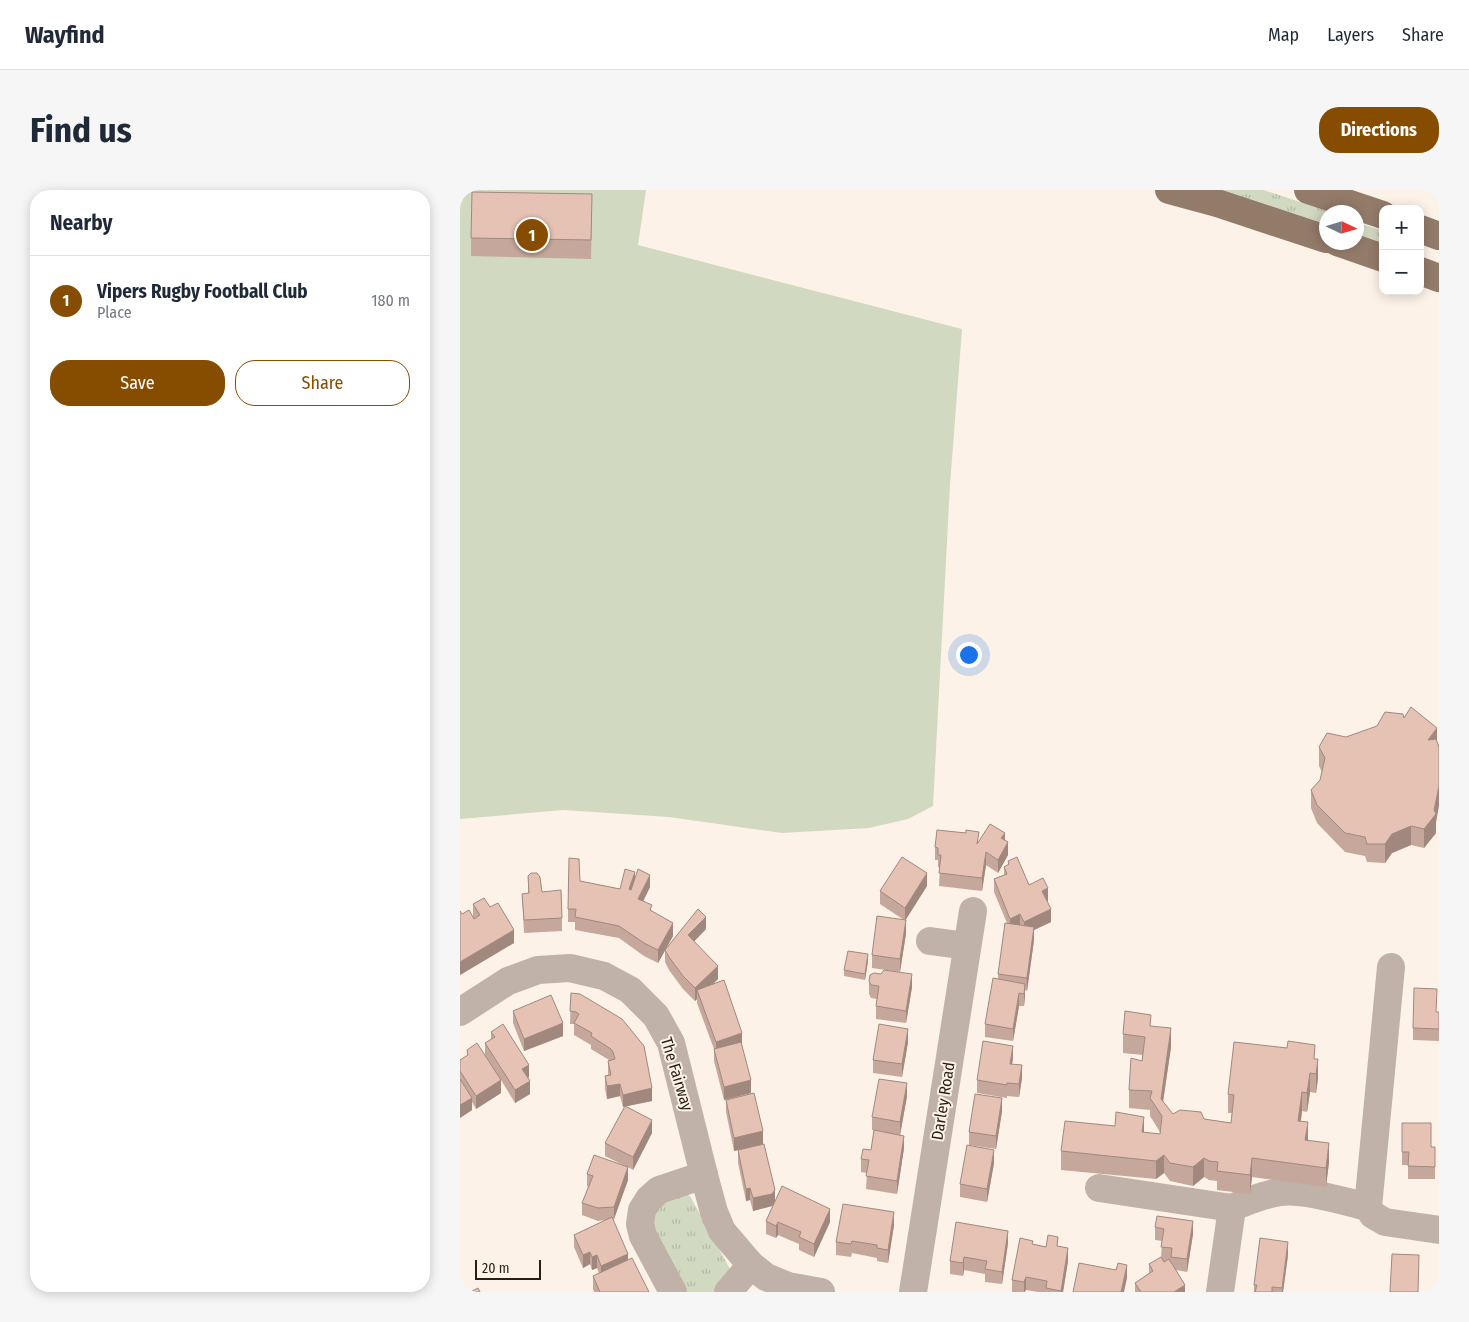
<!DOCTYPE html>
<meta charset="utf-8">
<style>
:root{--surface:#fff;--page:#f6f6f7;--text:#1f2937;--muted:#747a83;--line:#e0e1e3;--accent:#864d01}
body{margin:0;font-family:"Fira Sans Condensed",sans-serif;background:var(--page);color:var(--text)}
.controls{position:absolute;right:15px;top:15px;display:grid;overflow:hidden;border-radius:10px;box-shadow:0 2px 12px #0003}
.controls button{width:45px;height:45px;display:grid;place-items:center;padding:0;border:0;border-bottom:1px solid var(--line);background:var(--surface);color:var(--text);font:25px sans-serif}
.compass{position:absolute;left:859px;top:15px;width:45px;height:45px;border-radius:50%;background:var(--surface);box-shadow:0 2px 12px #0003;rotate:94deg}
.scale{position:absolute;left:15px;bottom:12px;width:66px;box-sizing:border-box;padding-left:5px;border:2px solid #271e14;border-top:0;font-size:14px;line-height:18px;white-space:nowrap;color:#271e14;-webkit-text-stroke:4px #fcf2e7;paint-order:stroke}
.you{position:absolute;left:508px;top:464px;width:18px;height:18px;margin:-12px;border:4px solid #fff;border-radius:50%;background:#1a73e8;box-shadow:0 0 0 8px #1a73e833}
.badge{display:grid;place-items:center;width:32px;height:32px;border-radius:50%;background:var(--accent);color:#fff;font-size:16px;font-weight:700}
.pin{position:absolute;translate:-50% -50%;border:2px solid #fff;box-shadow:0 1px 5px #0006}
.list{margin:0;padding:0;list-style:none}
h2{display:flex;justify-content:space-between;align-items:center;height:65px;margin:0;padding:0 20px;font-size:21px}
h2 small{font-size:16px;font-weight:400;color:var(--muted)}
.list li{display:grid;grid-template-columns:32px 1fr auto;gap:15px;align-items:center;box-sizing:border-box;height:90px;padding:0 20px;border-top:1px solid var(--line)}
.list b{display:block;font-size:19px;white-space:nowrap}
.list p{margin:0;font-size:16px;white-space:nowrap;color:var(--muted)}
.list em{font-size:16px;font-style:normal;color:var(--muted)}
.actions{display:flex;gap:10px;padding:15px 20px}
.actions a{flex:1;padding:11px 0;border:1px solid var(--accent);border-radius:20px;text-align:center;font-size:18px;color:var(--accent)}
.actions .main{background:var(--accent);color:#fff}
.map{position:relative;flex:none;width:979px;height:1102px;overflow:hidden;border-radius:20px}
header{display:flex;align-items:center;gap:30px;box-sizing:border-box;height:70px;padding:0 25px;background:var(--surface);border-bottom:1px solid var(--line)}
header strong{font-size:24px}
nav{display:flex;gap:28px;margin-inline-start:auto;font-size:18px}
.intro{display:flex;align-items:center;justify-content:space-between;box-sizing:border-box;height:120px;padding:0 30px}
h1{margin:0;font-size:35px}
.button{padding:12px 22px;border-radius:20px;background:var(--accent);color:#fff;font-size:18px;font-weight:700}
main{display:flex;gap:30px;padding:0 30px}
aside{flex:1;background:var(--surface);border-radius:20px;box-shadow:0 2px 12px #0003}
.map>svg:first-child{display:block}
.grass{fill:url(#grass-tufts)}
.green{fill:#d2d9c1}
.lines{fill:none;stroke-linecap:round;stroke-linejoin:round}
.minor{stroke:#c0b2a9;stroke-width:28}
.major{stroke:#937b6a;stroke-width:28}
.wall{fill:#c6a79b}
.shaded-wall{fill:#a1887e}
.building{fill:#e6c2b4;stroke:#a1887e}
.labels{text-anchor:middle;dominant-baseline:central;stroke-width:4;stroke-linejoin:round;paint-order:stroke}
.street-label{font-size:16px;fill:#271e14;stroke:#fcf2e7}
</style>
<header>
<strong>Wayfind</strong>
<nav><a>Map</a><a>Layers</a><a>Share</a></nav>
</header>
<div class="intro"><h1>Find us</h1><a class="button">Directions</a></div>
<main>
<aside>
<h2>Nearby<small></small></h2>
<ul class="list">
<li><span class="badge">1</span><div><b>Vipers Rugby Football Club</b><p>Place</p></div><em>180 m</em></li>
</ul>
<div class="actions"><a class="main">Save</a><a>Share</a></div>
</aside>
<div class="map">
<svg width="979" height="1102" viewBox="0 0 979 1102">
<defs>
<pattern id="grass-tufts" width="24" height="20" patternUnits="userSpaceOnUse" patternTransform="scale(1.25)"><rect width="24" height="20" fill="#d2d9c1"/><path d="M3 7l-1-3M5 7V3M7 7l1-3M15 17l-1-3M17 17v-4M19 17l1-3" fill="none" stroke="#b4baa5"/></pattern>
</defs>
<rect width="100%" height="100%" fill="#fcf2e7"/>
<g class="grass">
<polygon points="756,0 804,0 870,22 866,22 866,34"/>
<polygon points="896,32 923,41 923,53 897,44"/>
<polygon points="223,1003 230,1006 270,1079 256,1102 224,1102 191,1044 194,1015"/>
</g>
<polygon class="green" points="0,0 186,0 178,55 502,139 490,295 473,616 448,629 409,638 322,643 209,627 103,620 0,629"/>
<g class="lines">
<g class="minor">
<polyline points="470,751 507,756"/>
<polyline points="931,777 908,1017 913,1025 925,1032 979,1040"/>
<polyline points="0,822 48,791 78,780 110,778 144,786 170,800 196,826 211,853 244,985 254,1022 262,1041 291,1075 306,1087 328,1096 361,1102"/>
<path d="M639,998l133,20c15,-7 31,-13 48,-16 24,-3 63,9 88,15"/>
<polyline points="213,1102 183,1046 180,1034 182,1020 189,1009 199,1000 244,985"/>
<polyline points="268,1102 291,1075"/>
<polyline points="453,1102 513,721"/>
<polyline points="760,1102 772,1018"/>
</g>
<g class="major">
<polyline points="709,0 757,13 866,49"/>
<polyline points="848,0 923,25"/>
<polyline points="960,39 979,46"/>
<polyline points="877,52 923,68"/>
<polyline points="960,81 979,88"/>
</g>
</g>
<g class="wall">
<polygon points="132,23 131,69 11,66 11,48"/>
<polygon points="944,528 977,552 979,557 979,615 976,632 976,643 964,658 951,655 932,663 925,673 907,672 905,666 885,662 857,633 851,618 851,600 860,590 862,582 859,576 859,557"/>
<polygon points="545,650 548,665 538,683 526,675 522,701 479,696 480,678 478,677 478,670 475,670 475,657 519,652"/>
<polygon points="548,671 569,695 588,711 587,711 591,732 574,740 574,750 567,801 565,800 564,816 559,816 553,851 525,847 525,834 538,789 538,784 547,733 534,702 534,689 544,685 544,677 548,675"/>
<polygon points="68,686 82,702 102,728 102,741 64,743 62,704 68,703"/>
<polygon points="175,689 190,697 183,711 213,746 198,773 184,766 159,748 115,740 115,732 108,732 108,719 120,691 160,699"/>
<polygon points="467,696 445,730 446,743 440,782 412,778 412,765 444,730 420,714 420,701"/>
<polygon points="13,714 30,717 54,753 0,785 0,721 2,724 13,727"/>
<polygon points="246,739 234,751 258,789 252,795 282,855 291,903 264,910 254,871 254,859 237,813 237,809 235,811 223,799 209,780 205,772 205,760"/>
<polygon points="408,771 405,790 384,786 384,780"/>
<polygon points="409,791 452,797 446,833 416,829 416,816 417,809 411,808 409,804"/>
<polygon points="111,803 192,911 166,916 192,943 173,980 168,977 168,990 154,1029 153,1030 168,1070 189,1102 134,1102 133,1099 133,1086 139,1083 137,1078 132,1080 130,1074 123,1078 114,1057 114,1045 146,1030 138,1031 122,1025 122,1013 128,997 127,996 127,984 167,977 145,966 145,953 165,917 163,917 160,906 147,909 145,899 145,886 148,885 148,871 149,870 131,859 131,855 114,845 114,834 110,834"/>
<polygon points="53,821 103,846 64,861 53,833"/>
<polygon points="977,822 979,822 979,851 953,850 953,838"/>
<polygon points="691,836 711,857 703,912 713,924 744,929 771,933 772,923 768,923 768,904 855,869 858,888 856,903 850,902 847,922 842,921 841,931 848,951 869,972 866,997 792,987 790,1004 757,1000 757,991 749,990 744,987 733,996 710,991 704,983 696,989 601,980 601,961 684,943 700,944 700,942 690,926 690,920 669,918 669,900 682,871 683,865 663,863 663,844"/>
<polygon points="31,842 69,887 68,888 70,904 55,913 41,890 41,903 16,919 12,912 12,920 0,928 0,870 7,866 7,860 25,865 25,853 31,849"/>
<polygon points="448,852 442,887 413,883 413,870"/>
<polygon points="553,868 552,874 562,888 559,907 547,906 547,908 517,903 517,890"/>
<polygon points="447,906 440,945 444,958 437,1004 406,999 407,983 401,982 401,969 411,960 414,940 412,940 412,927"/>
<polygon points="266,910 303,954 287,958 315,1011 370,1032 354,1067 339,1060 339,1054 318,1045 316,1048 306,1044 306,1031 313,1015 312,1016 293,1021 290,1010 286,1011 278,973 278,960 274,961 266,922"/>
<polygon points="542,921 536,959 509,955 509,942"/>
<polygon points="942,933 971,957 975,957 975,989 948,989 948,975 942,975"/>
<polygon points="534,973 527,1012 500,1007 500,994"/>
<polygon points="434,1035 428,1073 417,1071 417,1068 392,1063 391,1067 376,1065 376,1052"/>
<polygon points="695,1037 733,1044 727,1082 716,1080 725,1102 675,1102 675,1093 689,1083 689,1074 701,1068 702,1051 695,1050"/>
<polygon points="548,1053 542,1094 525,1092 525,1084 504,1080 503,1086 490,1084 490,1071"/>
<polygon points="573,1054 586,1057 598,1056 608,1071 603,1102 578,1102 566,1100 565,1102 552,1102 552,1090"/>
<polygon points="828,1065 823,1102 794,1102 794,1095"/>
</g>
<g class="shaded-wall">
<polygon points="977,538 977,556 968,550"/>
<polygon points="979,596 979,615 976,632 976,643 964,658 964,639 974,620"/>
<polygon points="951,636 951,655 932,663 925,673 925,654 932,644"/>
<polygon points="545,643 545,656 541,648"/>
<polygon points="548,652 548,665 538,683 538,670"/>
<polygon points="526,662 526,675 522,701 522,688"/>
<polygon points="175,682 175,695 169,712 169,699"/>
<polygon points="467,683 467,696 445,731 445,718"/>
<polygon points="190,685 190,697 178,722 178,709"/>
<polygon points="588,698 588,711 582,714 582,701"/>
<polygon points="591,719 591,732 574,740 574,750 567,801 564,732"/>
<polygon points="560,724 560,737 550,741 550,729"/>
<polygon points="246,727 246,739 228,758 228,745"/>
<polygon points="446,730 446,743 440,782 440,769"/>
<polygon points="213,733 213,746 198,773 198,760"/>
<polygon points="54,740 54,753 0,785 0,772"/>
<polygon points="408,764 408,771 405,790 405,784"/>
<polygon points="258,776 258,789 239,807 237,800 237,809 235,811 235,798"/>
<polygon points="452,784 452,797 446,833 446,821"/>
<polygon points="565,794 565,807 564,816 564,804"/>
<polygon points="559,803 559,816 553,851 553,839"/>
<polygon points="103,833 103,846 64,861 64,849"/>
<polygon points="711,838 711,857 701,925 701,909"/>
<polygon points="448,839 448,852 442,887 442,874"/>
<polygon points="282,843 282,856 256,865 256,852"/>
<polygon points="553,856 553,868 550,886 550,874"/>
<polygon points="858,869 858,888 856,903 856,884"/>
<polygon points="69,875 69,887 62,892 62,879"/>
<polygon points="562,875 562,888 559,907 559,894"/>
<polygon points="850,883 850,902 847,922 847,903"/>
<polygon points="41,890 41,903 16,919 16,906"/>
<polygon points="291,890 291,903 264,910 264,897"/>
<polygon points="70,891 70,904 55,913 55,900"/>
<polygon points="447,893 447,906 440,945 440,932"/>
<polygon points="160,894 160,906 147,909 147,896"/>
<polygon points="192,898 192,911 163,917 163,905"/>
<polygon points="842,902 842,921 838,950 838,931"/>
<polygon points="12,908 12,920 0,928 0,915"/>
<polygon points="542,908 542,921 536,959 536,946"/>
<polygon points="684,927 684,945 682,942"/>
<polygon points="192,930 192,943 173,980 173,967"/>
<polygon points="848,932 848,951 845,950"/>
<polygon points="303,941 303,954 274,961 274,948"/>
<polygon points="444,946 444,958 437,1004 437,991"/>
<polygon points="869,953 869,972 866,997 866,978"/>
<polygon points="534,960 534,973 527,1012 527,999"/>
<polygon points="704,965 704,983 696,989 696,971"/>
<polygon points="744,968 744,987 733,996 733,977"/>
<polygon points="792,968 792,987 790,1004 790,985"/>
<polygon points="168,977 168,990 154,1029 154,1017"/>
<polygon points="290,998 290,1010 286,1011 286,999"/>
<polygon points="315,1000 315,1012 312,1016 293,1021 293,1008"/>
<polygon points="370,1019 370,1032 354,1067 354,1054"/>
<polygon points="434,1022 434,1035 428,1073 428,1060"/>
<polygon points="733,1031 733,1044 727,1082 727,1069"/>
<polygon points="318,1032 318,1045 316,1048 316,1036"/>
<polygon points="548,1041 548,1053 542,1094 542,1082"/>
<polygon points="828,1052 828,1065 823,1102 822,1102"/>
<polygon points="608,1058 608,1071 603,1102 601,1102"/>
<polygon points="130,1062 130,1074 123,1078 123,1065"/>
<polygon points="168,1064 168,1077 141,1089 141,1076"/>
<polygon points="137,1065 137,1078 132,1080 132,1067"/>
<polygon points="504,1067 504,1080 503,1086 503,1073"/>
<polygon points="667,1075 667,1088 664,1102 661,1102"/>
<polygon points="566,1087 566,1100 564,1102 564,1092"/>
<polygon points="725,1095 725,1102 714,1102"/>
</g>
<g class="building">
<polygon points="12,2 132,4 131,50 11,48"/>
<polygon points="951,517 977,538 968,550 976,549 979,557 979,596 974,620 976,624 964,639 951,636 932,644 925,654 907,654 905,647 885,643 857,615 851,600 860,590 865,568 859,557 867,543 886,547 917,536 925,522 943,524 944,528"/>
<polygon points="530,634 545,643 541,648 548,652 538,670 526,662 522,688 479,683 481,665 478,665 478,658 475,657 477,640 506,643 506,640 519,642 517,654"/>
<polygon points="442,667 467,683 445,718 420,701"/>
<polygon points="557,667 569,695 583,688 588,698 582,701 591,719 564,732 560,724 550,729 534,689 547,684 544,677 549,674 548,671"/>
<polygon points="109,668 119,669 120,691 160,699 165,679 175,682 169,699 171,700 178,679 190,685 178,709 192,715 190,720 213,733 198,760 184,753 159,736 115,727 116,719 108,719"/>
<polygon points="71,683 77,683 80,687 82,702 101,700 102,728 64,730 62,704 69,703 68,686"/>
<polygon points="24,708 30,717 38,713 54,740 0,772 0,721 2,724 9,720 14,729 20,725 13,714"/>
<polygon points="238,719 246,727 228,745 258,776 235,798 223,786 209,767 205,760"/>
<polygon points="417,726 446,730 440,769 412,765"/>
<polygon points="545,733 574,737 567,788 538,784"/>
<polygon points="388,761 408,764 405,784 384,780"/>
<polygon points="424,780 452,784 446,821 416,816 419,796 411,795 409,791 410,785 414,783 421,784"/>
<polygon points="533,788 565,794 564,804 559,803 553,839 525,834"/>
<polygon points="264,790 282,843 256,852 237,800"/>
<polygon points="954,798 977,799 976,822 979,822 979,839 953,838"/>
<polygon points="111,803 120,804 162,829 184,856 192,898 163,905 160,894 147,896 145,886 151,885 148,871 155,869 153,862 151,859 131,846 132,843 114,833 119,824 116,822 110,821"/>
<polygon points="91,805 103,833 64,849 53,821"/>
<polygon points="665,821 691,825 690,836 711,838 701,909 713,924 720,920 741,922 744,929 771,933 774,905 768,904 774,852 827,858 828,851 855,855 854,869 858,869 856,884 850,883 847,903 842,902 838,931 848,932 845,950 869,953 866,978 792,968 790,985 757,981 758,972 749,971 744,968 733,977 710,973 704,965 696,971 601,961 605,931 655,936 656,922 684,927 682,942 700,944 702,926 690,908 692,901 669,900 671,868 682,871 685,847 663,844"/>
<polygon points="43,834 69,875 62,879 70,891 55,900 25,853 35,847 31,842"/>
<polygon points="419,834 448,839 442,874 413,870"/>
<polygon points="523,851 553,856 550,874 562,875 559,894 547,893 547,895 517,890"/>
<polygon points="281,852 291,890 264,897 254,859"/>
<polygon points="17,853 41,890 16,906 0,881 0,870 8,865 7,860"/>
<polygon points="0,889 12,908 0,915"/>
<polygon points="419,889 447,893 440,932 412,927"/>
<polygon points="294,903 303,941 274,948 266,910"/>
<polygon points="515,904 542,908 536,946 509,942"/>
<polygon points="165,916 192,930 173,967 145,953"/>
<polygon points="942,933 971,933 971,957 975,957 975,977 948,976 949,962 942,962"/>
<polygon points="414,940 444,946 437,991 406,986 409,970 401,969 403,959 411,960"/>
<polygon points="304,954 315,1000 312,1004 293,1008 290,998 286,999 278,960"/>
<polygon points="507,955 534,960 527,999 500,994"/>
<polygon points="134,965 168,977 154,1017 138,1018 122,1013 133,986 127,984"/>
<polygon points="322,996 370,1019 354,1054 339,1047 341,1042 318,1032 316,1036 306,1031"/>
<polygon points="383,1014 434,1022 428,1060 417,1058 417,1055 392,1051 391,1054 376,1052"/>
<polygon points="697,1026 733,1031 727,1069 711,1067 712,1058 701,1057 704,1039 695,1037"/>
<polygon points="152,1027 168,1064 141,1076 137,1065 132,1067 130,1062 123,1065 114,1045"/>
<polygon points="496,1032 548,1041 542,1082 525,1079 527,1071 504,1067 503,1073 490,1071"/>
<polygon points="588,1045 598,1047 597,1056 608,1058 601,1101 586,1098 587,1091 566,1087 564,1092 552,1090 560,1048 573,1051 572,1054 586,1057"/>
<polygon points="800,1048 828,1052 822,1098 812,1097 812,1102 795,1102 797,1095 794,1095"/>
<polygon points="932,1064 959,1065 958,1102 930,1102"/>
<polygon points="701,1067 704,1072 709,1069 725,1095 714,1102 681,1102 675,1093 693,1081 689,1074"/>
<polygon points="172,1068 189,1102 140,1102 133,1086"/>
<polygon points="619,1073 656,1080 658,1073 667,1075 661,1102 613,1102"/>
<polygon points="18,1098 20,1102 10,1102"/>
</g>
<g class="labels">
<g class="street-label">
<text transform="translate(217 884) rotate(73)">The Fairway</text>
<text transform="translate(483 911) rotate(-81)">Darley Road</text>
</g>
</g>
</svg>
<div class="controls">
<button>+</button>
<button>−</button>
</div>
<svg class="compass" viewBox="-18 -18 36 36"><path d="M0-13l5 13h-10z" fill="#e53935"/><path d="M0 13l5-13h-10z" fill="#747a83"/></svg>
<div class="scale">20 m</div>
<div class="you"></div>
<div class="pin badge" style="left:72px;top:45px">1</div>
</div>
</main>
